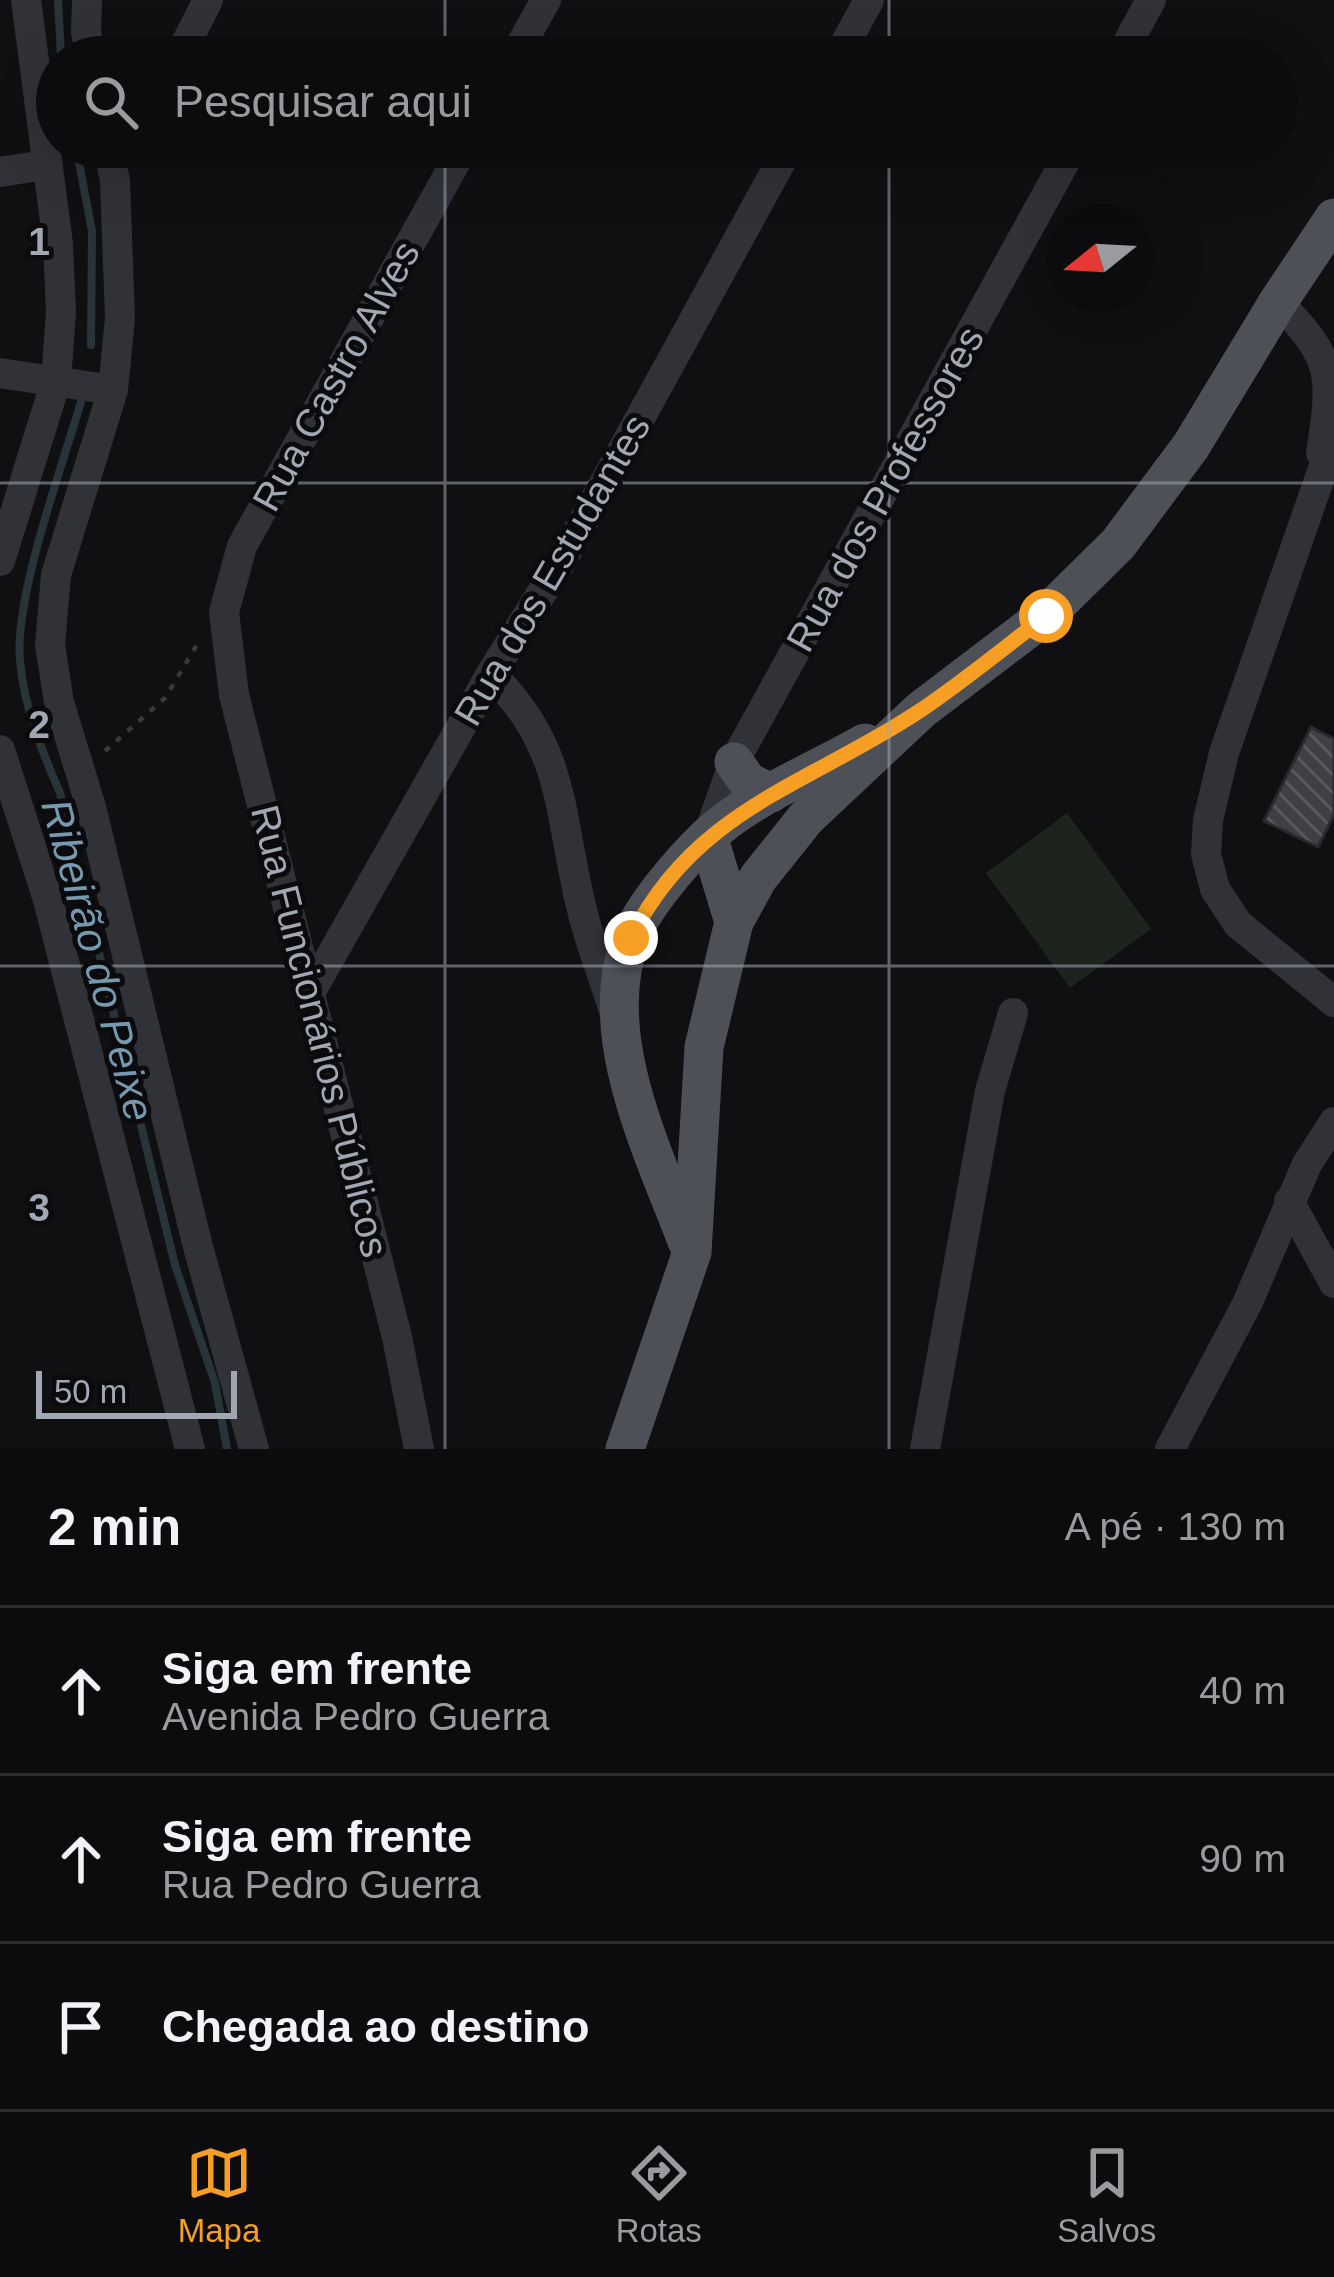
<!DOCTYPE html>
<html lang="pt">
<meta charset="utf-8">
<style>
:root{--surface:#0c0c0e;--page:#151517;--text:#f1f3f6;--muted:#9a9b9e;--line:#2c2c2e;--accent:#f69f24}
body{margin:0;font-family:Arial,sans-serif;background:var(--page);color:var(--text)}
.compass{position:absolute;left:1046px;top:204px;width:108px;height:108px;border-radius:50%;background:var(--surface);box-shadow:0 12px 48px #0002;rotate:252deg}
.scale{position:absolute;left:36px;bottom:30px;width:201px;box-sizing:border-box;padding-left:12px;border:6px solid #a1a8b3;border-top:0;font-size:33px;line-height:42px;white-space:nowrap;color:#a1a8b3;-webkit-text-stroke:9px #0b0b0d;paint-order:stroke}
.stop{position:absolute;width:36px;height:36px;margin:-27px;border:9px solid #f69f24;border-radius:50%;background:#fff}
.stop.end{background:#f69f24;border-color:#fff;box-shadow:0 3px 12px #0008}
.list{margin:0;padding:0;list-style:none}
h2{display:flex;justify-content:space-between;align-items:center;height:156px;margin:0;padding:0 48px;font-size:51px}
h2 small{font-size:39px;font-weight:400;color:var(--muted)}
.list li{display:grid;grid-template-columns:78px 1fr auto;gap:36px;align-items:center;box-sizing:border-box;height:168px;padding:0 48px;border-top:3px solid var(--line)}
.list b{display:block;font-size:45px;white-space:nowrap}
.list p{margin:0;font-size:39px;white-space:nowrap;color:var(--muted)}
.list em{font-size:39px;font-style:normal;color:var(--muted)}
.icon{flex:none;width:66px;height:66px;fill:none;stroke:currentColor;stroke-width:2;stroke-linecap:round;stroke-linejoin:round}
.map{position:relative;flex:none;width:1334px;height:1449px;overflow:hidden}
.search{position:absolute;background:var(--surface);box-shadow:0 12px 48px #0002;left:36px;right:36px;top:36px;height:132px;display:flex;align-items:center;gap:30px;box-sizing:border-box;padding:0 42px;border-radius:66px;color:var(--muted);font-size:45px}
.sheet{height:660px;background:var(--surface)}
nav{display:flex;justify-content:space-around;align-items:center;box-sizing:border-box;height:168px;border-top:3px solid var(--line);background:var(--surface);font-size:33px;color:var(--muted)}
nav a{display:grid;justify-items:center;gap:6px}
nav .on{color:var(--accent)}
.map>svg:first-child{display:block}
.green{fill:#1c241d}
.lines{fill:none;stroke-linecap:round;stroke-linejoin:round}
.stream{stroke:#29343a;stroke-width:8}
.building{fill:url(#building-back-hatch);stroke:#2a2a2e;stroke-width:3}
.path{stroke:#37393e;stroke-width:4.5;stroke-dasharray:6 9;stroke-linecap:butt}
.minor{stroke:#313237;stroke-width:30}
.major{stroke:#4d5056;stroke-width:39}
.route{stroke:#f69f24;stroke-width:15}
.grid{fill:none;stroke:#a1a8b3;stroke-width:3;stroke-opacity:0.55}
.labels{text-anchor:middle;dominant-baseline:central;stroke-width:10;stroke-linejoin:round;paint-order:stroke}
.street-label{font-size:39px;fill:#a1a8b3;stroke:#0b0b0d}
.water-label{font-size:42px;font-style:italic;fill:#7699b0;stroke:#0b0b0d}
.grid-label{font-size:39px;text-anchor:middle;font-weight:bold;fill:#a1a8b3;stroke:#0b0b0d;stroke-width:10;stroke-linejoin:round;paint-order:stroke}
</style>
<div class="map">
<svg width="1334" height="1449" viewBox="0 0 1334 1449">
<defs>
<pattern id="building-back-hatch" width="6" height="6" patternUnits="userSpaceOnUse" patternTransform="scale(3)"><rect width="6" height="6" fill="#3f4045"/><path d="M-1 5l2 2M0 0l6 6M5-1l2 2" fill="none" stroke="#58595d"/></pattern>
</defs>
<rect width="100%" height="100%" fill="#101012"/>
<polygon class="green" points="1067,813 1151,929 1070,988 986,873"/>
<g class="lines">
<g class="stream">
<polyline points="58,0 61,57"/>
<polyline points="76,147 92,231 91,345"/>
<path d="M81,402c-19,65 -67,195 -61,259 4,47 22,90 40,132l115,472 40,118 12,66"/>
</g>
</g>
<polygon class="building" points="1311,727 1334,739 1334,814 1318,847 1264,821"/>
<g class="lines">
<polyline class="path" points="105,751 165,698 198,643"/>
<g class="minor">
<polyline points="87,0 86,32 91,57"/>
<polyline points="179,57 208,0"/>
<polyline points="514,57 546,0"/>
<polyline points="838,57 869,0"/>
<polyline points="1120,57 1151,0"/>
<polyline points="108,147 115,181 120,318 113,390 56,575 50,645 59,702 91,807 197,1243 254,1449"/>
<polyline points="0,172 45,165"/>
<path d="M1278,302c56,56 55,74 43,151"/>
<polyline points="0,373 113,390"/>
<polyline points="1334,437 1224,753 1208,820 1206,854 1215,889 1238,924 1334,1002"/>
<polyline points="0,561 56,381 61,312 58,244 26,0"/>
<path d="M491,674c76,75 67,140 91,236 8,33 21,65 31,98"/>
<polyline points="0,750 48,900 190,1449"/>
<polyline points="708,836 734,762 1073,147"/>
<polyline points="311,991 491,674 561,562 789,147"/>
<polyline points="1289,1201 1334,1283"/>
<polyline points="419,1449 397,1337 234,695 224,612 242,546 464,147"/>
<polyline points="925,1449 990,1091 1013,1013"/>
<polyline points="1170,1449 1247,1304 1307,1164 1334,1122"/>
</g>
<g class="major">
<polyline points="734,762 748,782 771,793"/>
<polyline points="708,836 734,922"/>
<path d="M687,1241c-34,-90 -92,-205 -57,-301 11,-32 53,-80 77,-103 44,-41 106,-64 158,-94"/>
<polyline points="625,1449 692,1252 704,1047 734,922 758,878 806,818 921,710 1046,615 1118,544 1191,446 1278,302 1334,218"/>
</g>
</g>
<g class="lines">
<path class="route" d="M631,938c63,-129 181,-155 290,-228 43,-29 84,-63 125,-94"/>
</g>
<path class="grid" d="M445,0v57M889,0v57M445,147v1302M889,147v1302M0,483h1334M0,966h1334"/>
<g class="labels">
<g class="street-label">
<text transform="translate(336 376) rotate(-61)">Rua Castro Alves</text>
<text transform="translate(885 489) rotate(-61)">Rua dos Professores</text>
<text transform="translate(552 570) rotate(-60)">Rua dos Estudantes</text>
<text transform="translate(320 1031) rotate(76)">Rua Funcionários Públicos</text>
</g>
<g class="water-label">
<text transform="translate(98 960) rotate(75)">Ribeirão do Peixe</text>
</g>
</g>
<g class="grid-label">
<text x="39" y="255">1</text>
<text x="39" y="738">2</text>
<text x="39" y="1221">3</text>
</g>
</svg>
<svg class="compass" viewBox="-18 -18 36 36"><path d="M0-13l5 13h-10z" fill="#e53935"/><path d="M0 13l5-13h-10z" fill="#9a9b9e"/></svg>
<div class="scale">50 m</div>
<div class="stop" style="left:1046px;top:616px"></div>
<div class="stop end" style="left:631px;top:938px"></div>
<div class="search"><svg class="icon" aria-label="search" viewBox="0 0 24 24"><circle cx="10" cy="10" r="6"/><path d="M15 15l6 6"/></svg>Pesquisar aqui</div>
</div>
<section class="sheet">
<h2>2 min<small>A pé · 130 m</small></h2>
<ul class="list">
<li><svg class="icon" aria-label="ahead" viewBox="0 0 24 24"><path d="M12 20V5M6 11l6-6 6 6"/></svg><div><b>Siga em frente</b><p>Avenida Pedro Guerra</p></div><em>40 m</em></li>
<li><svg class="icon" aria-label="ahead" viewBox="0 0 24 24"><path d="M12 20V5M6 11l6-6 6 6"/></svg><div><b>Siga em frente</b><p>Rua Pedro Guerra</p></div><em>90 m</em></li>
<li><svg class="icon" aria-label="arrive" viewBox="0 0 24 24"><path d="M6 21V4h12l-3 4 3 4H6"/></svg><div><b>Chegada ao destino</b></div></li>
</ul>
</section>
<nav>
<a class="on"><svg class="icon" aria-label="map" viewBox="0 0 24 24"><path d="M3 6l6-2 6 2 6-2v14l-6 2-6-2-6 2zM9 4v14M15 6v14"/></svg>Mapa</a>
<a><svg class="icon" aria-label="directions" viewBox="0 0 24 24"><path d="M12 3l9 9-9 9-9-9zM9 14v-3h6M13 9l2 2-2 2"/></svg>Rotas</a>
<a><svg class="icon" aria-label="saved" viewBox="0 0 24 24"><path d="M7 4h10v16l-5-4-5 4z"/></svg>Salvos</a>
</nav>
